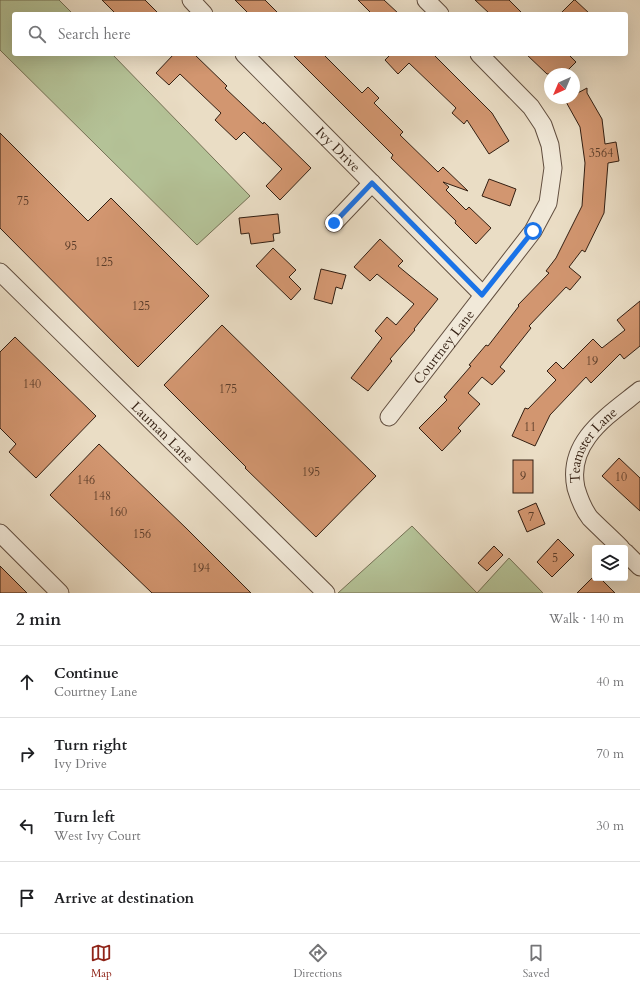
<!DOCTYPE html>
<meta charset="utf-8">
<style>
:root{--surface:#fff;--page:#f6f6f6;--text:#202124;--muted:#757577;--line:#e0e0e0;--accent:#8f2418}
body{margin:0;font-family:Cardo,serif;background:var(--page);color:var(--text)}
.controls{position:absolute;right:12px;bottom:12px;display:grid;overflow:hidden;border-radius:4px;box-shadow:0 4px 16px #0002}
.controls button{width:36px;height:36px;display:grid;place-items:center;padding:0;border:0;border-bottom:1px solid var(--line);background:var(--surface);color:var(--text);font:20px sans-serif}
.compass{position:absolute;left:544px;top:68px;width:36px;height:36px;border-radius:50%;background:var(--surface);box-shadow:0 4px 16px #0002;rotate:224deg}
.stop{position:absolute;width:12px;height:12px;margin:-9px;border:3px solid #1a73e8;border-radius:50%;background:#fff}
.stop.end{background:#1a73e8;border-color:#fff;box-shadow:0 1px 4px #0008}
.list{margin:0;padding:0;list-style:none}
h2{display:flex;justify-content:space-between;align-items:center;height:52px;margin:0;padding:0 16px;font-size:17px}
h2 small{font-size:13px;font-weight:400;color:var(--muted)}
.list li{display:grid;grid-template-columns:26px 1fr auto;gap:12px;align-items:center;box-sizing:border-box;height:72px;padding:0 16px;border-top:1px solid var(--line)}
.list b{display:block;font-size:15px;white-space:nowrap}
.list p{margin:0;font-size:13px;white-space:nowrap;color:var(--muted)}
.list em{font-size:13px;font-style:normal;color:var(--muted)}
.icon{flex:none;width:22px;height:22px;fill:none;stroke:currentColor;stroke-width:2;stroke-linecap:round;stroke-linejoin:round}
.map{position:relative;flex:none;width:640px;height:593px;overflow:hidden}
.search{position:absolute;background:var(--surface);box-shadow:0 4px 16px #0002;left:12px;right:12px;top:12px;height:44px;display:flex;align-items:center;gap:10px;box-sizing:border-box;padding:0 14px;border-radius:4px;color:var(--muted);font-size:15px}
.sheet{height:340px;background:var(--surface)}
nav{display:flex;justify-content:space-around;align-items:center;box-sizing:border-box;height:56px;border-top:1px solid var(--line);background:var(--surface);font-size:11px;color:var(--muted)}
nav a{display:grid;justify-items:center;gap:2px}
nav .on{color:var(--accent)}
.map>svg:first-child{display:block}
.green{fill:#b4c297;stroke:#747054}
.building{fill:#d29670;stroke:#331f12}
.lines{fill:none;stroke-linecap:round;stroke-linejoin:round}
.minor-casing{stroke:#614e3f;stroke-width:19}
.minor{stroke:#f1e9d9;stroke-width:17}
.route{stroke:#1a73e8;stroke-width:5}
.labels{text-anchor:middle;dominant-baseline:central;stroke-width:3.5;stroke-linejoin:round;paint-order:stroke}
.number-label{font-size:12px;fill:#5b3d2a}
.street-label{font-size:14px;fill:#331f12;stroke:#f1e9d9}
</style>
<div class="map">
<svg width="640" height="593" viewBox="0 0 640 593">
<rect width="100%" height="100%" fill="#eaddc5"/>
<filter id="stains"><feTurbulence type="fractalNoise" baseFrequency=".005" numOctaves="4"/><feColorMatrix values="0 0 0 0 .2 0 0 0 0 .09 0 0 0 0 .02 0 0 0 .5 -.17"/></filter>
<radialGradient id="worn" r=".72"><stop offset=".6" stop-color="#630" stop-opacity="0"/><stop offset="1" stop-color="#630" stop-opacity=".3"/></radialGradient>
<g class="green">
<polygon points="0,0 59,0 73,14 14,14 14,54 112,54 250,196 197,245 0,50"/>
<polygon points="412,526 477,593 509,558 543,593 338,593"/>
</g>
<g class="building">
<polygon points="102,0 145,0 159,14 116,14"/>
<polygon points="235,0 265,0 279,14 249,14"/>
<polygon points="358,0 384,0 399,14 372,14"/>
<polygon points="475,0 509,0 523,14 490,14"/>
<polygon points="574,0 575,0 590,14 560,14"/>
<polygon points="174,54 194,54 227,86 225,88 263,124 264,122 311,168 280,200 266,186 282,169 244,132 236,140 215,120 221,113 180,74 169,85 156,73"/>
<polygon points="292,54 323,54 362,93 368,87 379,98 374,103 403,132 400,135 438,172 443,167 468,191 443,182 449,187 446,190 466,210 469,207 491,228 476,244 455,223 456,221 391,158 393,155"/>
<polygon points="391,54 433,54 492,113 509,141 489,154 467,120 464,124 452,113 456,108 409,63 398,74 385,60"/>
<polygon points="526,54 568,54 576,62 564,74 547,74"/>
<polygon points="587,88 587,93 602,119 605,144 616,142 619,161 608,163 604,213 585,252 582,250 569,267 581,277 570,290 566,287 529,326 531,328 500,367 505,371 492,385 482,377 468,393 480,404 458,428 461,431 442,451 419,428 447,400 444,397 471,366 469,365 486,345 488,346 519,306 518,305 549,273 546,271 556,258 582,206 585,163 580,127 565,100 569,98 574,98 574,95"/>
<polygon points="0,133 88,221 111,198 209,296 138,367 0,228"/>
<polygon points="489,179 516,189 510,206 482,196"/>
<polygon points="278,214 280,233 273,234 274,241 251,244 249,233 241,234 239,218"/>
<polygon points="380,239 403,261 398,266 438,299 414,329 415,330 390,359 392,361 368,391 351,378 382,338 375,331 387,317 396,325 414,304 377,274 370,281 354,267"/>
<polygon points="273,248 296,270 289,277 301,289 291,300 256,266"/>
<polygon points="321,269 346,275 342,289 336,287 332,304 314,299"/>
<polygon points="640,301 640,346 624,359 620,354 591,383 586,377 550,415 535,446 512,436 525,408 528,409 556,380 547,371 556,362 563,369 593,339 602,348 625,330 617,320"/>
<polygon points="222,325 376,476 316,537 245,468 246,467 164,385"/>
<polygon points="15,337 96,416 36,478 9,452 16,444 0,428 0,352"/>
<polygon points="99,444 186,528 251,593 152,593 50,495"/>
<polygon points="619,458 640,478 640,511 602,476"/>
<rect x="513" y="460" width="20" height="33"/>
<polygon points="536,503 545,524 527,532 518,511"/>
<polygon points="558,539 574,555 552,577 537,562"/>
<polygon points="494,546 503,555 487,571 478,563"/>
<polygon points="0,566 27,593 0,593"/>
<polygon points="595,575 595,578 600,578 615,593 577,593"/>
</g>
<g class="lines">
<g class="minor-casing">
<g id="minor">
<polyline points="191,0 204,14"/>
<polyline points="426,0 440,14"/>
<path id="s1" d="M244,54l239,241"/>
<polyline points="334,223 372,183"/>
<path id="s2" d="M0,272l326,321"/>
<path id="s3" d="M389,417l144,-186 15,-28 5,-35 -3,-23 -7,-20 -12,-18 -52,-53"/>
<polyline points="0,533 60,593"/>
<path id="s4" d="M621,548c-10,-10 -21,-20 -31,-30 -7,-9 -11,-20 -14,-30 -10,-47 33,-73 64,-98"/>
<polyline points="625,552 640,567"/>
</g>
</g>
<use href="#minor" class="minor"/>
</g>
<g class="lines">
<polyline class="route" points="334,223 372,183 482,295 533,231"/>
</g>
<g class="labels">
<g class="number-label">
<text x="601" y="153">3564</text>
<text x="23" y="201">75</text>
<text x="71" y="246">95</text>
<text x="104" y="262">125</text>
<text x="141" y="306">125</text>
<text x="592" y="361">19</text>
<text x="32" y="384">140</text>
<text x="228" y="389">175</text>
<text x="530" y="427">11</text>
<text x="311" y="472">195</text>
<text x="523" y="476">9</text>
<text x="621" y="477">10</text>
<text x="86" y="480">146</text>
<text x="102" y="496">148</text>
<text x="118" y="512">160</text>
<text x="531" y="517">7</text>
<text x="142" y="534">156</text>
<text x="555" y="558">5</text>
<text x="201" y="568">194</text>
</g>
<g class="street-label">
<text stroke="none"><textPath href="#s1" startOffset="134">Ivy Drive</textPath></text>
<text stroke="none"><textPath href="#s3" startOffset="89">Courtney Lane</textPath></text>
<text stroke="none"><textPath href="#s2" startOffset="228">Lauman Lane</textPath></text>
<text stroke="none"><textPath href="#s4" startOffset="125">Teamster Lane</textPath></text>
</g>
</g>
<rect width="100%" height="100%" filter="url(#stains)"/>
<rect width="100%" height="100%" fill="url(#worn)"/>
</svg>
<div class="controls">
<button><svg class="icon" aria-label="layers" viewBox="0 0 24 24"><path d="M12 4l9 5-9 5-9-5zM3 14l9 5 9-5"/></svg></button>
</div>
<svg class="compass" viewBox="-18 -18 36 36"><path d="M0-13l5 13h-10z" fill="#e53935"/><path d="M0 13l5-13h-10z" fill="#757577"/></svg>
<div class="stop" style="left:533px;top:231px"></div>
<div class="stop end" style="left:334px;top:223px"></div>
<div class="search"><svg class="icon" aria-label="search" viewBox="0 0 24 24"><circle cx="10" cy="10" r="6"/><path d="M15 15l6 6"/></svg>Search here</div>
</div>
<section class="sheet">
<h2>2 min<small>Walk · 140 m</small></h2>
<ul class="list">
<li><svg class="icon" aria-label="ahead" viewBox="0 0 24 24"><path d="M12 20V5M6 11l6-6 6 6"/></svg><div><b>Continue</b><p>Courtney Lane</p></div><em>40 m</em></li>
<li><svg class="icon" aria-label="right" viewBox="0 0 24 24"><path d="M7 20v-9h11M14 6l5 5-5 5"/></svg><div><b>Turn right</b><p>Ivy Drive</p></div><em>70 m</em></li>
<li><svg class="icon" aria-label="left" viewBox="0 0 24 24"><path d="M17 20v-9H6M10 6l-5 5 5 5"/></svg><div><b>Turn left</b><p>West Ivy Court</p></div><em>30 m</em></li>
<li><svg class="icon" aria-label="arrive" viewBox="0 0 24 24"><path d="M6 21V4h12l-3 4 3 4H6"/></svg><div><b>Arrive at destination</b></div></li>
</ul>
</section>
<nav>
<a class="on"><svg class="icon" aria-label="map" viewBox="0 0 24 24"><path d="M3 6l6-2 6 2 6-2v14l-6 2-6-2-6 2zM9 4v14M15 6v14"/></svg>Map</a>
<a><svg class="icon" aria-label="directions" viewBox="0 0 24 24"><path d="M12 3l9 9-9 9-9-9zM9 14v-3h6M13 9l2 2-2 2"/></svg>Directions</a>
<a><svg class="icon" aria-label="saved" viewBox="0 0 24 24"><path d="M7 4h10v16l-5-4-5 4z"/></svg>Saved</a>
</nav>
